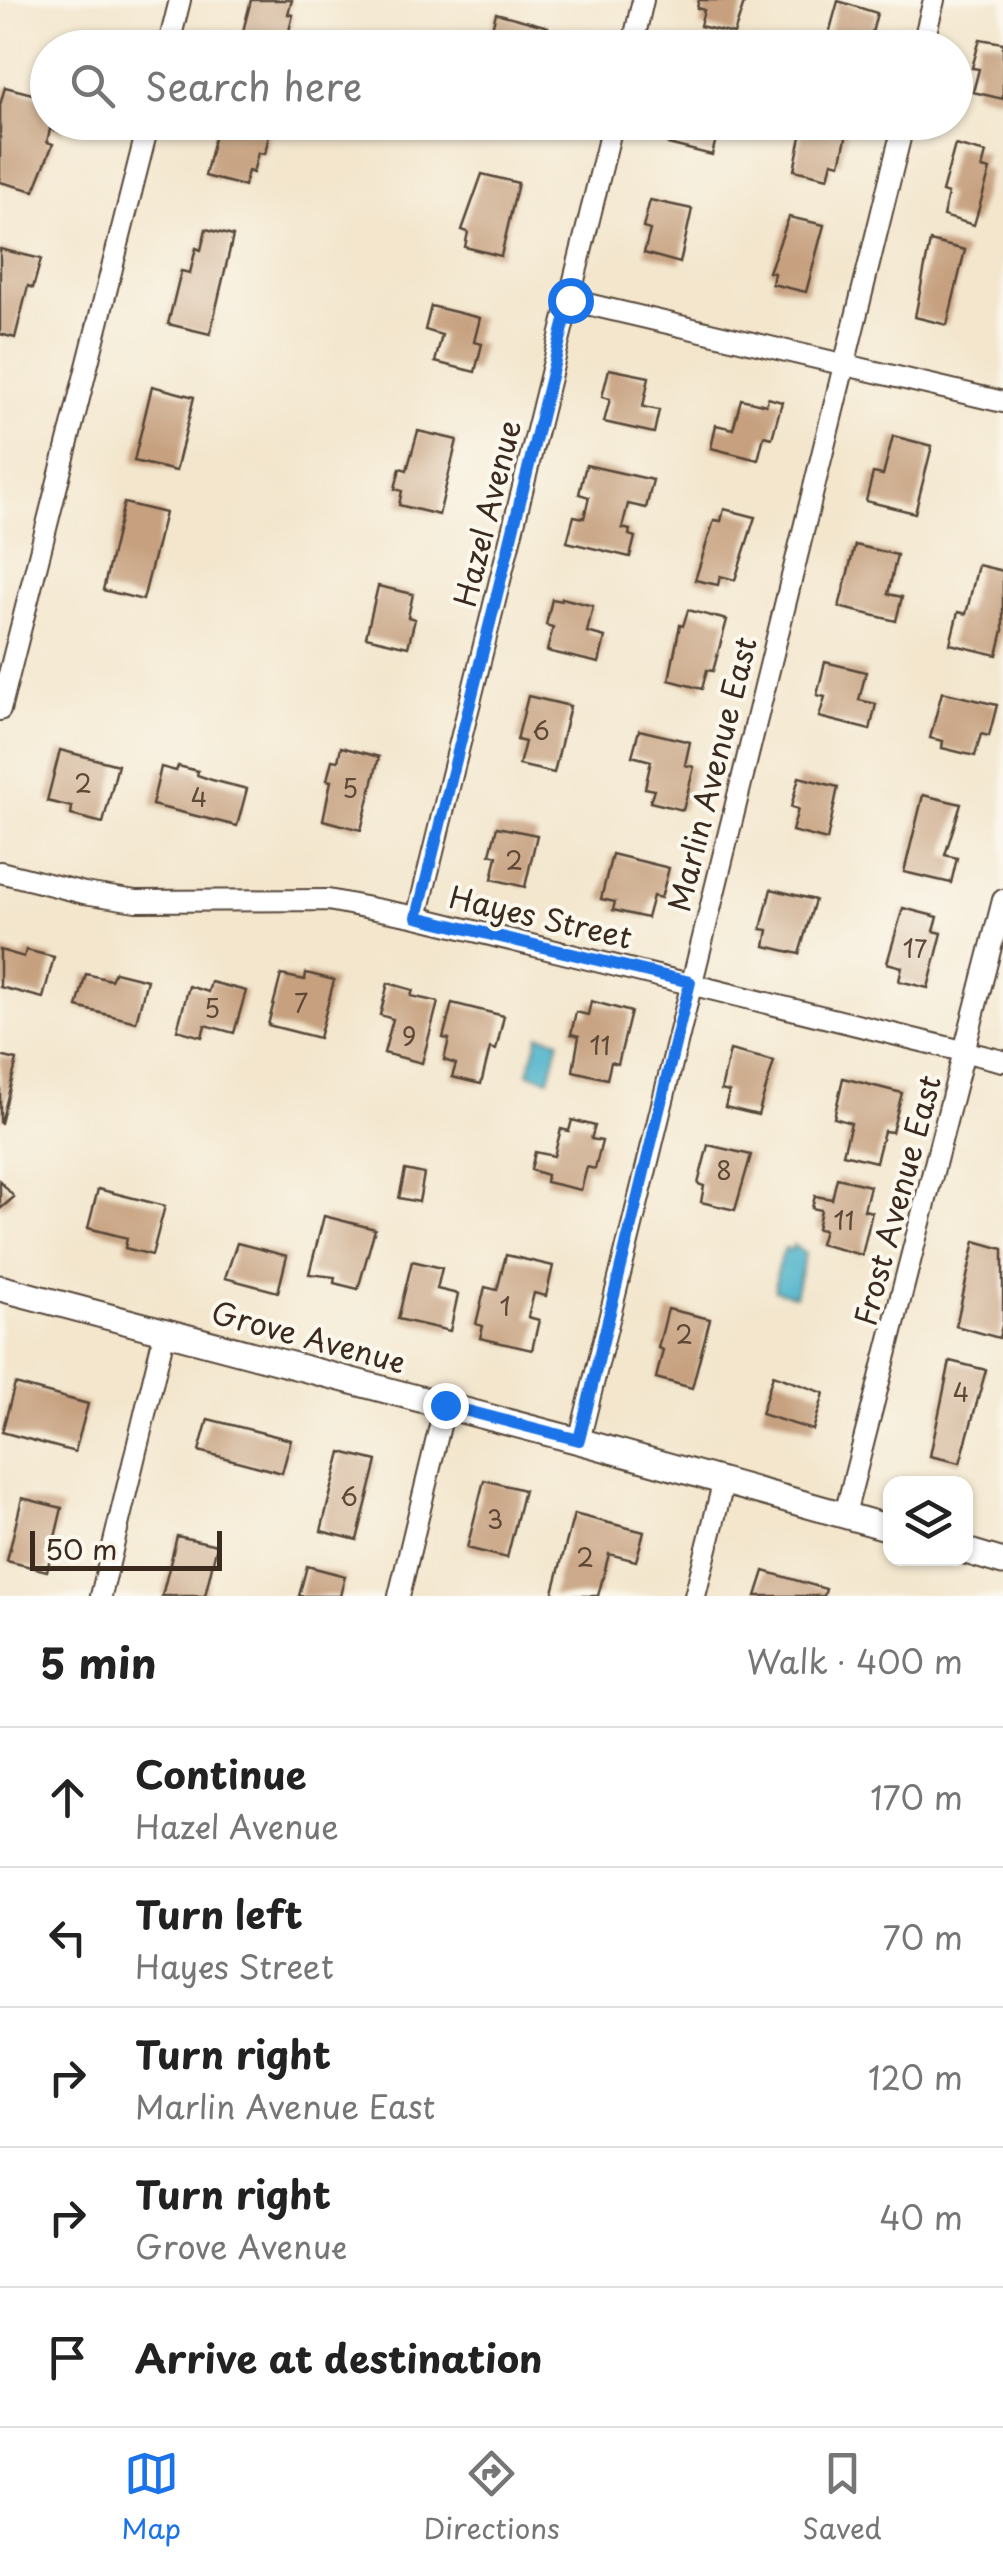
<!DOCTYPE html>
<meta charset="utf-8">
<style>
:root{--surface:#fff;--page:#f6f6f6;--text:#222;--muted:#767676;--line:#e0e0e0;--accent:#1a73e8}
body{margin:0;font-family:"Playpen Sans",sans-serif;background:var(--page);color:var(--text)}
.controls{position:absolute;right:30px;bottom:30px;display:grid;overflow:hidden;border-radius:20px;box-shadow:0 2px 8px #0004}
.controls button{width:90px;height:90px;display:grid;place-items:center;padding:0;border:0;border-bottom:2px solid var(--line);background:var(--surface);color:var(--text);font:50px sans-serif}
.scale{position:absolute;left:30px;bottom:25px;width:192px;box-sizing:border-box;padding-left:10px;border:5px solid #3b2a1e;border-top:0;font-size:28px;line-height:35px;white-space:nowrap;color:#3b2a1e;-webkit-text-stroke:8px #fbf7ec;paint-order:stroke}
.stop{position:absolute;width:30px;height:30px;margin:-22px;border:8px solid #1a73e8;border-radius:50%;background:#fff}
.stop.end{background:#1a73e8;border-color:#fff;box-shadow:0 2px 10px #0008}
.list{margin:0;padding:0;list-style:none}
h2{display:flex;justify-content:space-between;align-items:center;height:130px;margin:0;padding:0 40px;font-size:42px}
h2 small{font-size:32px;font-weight:400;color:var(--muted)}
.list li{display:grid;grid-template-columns:65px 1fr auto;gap:30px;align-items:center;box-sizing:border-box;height:140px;padding:0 40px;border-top:2px solid var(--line)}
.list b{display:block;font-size:38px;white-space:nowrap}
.list p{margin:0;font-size:32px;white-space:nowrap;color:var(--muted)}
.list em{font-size:32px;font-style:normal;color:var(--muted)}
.icon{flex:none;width:55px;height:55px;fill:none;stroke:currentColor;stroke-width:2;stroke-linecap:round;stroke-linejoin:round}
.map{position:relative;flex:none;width:1003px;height:1596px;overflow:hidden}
.search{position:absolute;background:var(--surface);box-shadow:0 2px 8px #0004;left:30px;right:30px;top:30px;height:110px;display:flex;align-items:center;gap:25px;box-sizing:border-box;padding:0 35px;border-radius:55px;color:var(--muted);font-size:38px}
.sheet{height:830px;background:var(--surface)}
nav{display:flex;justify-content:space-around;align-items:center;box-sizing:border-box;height:140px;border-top:2px solid var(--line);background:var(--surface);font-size:28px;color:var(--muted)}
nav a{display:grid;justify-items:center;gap:5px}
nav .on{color:var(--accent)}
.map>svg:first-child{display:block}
.water{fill:#4db4cb;stroke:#446f74;stroke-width:2.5}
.building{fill:#c6a07f}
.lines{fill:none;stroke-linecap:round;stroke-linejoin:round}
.minor-casing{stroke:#574638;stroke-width:24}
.tertiary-casing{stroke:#574638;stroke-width:29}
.minor{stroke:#fff;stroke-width:20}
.tertiary{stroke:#fff;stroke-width:25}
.route{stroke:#1a73e8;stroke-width:12}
.labels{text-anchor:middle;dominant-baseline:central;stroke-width:8;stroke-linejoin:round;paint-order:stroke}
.number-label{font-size:25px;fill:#5e4836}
.street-label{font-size:30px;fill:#3b2a1e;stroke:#fbf7ec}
</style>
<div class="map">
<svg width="1003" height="1596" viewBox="0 0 1003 1596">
<rect width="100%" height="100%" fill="#fbf7ec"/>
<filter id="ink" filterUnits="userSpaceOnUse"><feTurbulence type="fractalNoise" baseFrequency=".01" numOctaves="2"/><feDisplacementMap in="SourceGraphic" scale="20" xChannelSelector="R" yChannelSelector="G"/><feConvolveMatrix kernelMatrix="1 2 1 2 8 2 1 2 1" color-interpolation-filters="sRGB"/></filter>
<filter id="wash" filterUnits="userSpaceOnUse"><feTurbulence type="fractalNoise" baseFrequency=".0048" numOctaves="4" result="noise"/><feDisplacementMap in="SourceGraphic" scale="40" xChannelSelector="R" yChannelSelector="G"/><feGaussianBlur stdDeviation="2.25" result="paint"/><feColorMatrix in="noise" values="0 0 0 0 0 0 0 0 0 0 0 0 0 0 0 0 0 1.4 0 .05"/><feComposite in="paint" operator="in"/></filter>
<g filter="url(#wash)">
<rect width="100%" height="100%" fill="#f3e6cd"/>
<g class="water">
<polygon points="539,1035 559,1040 549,1079 528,1073"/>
<polygon points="793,1245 805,1254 795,1296 775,1290 777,1269 785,1248 792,1250"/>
</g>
<g id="blocks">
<g class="building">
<polygon points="251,0 292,0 288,14 293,15 288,35 282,33 279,48 241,39"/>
<polygon points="699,0 745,0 734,34 700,26 704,10 697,8"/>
<polygon points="838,1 877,13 870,41 863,40 861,48 825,48"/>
<polygon points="496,13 548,27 543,48 487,48"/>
<polygon points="980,39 1003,43 1003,99 973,92 979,69 972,68"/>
<polygon points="5,87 48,98 48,122 65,122 63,132 50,129 47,142 53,144 34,191 0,182 0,105"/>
<polygon points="218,122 260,122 257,132 269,135 265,154 258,153 253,173 248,171 244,186 205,176"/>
<polygon points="672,122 720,122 712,155 668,144"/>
<polygon points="804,122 849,125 840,164 832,162 828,178 794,170"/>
<polygon points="955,145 986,153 982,168 990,170 974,225 943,216 948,194 942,192"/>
<polygon points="482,174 518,183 501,256 465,247 468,232 462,230"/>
<polygon points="650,200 692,209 680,263 644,253 650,230 643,228"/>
<polygon points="789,217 824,225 806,292 772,284 774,273 769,272"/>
<polygon points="206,229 233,236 210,334 168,324 181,271 190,273 196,248 201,250"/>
<polygon points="930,241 965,250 947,325 915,317"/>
<polygon points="0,249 41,259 33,288 28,286 15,338 0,334"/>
<polygon points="431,306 480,318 474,342 482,344 475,372 435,362 442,335 425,330"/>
<polygon points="609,369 649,377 643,407 659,410 654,433 604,422 610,399 602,397"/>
<polygon points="152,386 194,397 176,471 134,461"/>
<polygon points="768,398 782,402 772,438 764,436 758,460 711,448 716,425 733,429 741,399 766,405"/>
<polygon points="418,431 457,440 439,515 399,505 402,491 395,489 400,468 407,470"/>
<polygon points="893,436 932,446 915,513 866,501 873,473 883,475"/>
<polygon points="586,465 653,480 646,508 628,504 622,528 630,530 629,535 635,537 630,557 567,542 574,516 584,518 589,497 579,494"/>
<polygon points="124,503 165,513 143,600 103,590"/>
<polygon points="724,509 755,517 735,580 720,576 718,585 695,580 714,520 721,521"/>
<polygon points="855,545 897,555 888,594 902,597 896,621 839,607"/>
<polygon points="978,565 1003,571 1003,630 997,655 950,644 958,612 966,614"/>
<polygon points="378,586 413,594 408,617 415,619 408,647 366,637"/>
<polygon points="562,598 593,606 587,632 605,637 599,663 547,651 553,627 546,625 552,599 562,601"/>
<polygon points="688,610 727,620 713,671 707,670 702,689 669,680 680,625 683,626"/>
<polygon points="825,662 866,672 859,700 876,704 870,730 819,717 825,697 817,695"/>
<polygon points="942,692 997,705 989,736 981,734 975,756 942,748 943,741 930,738"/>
<polygon points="528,696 570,706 554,773 519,765 525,742 517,740"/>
<polygon points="639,730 690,742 685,765 694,767 683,810 650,802 654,790 645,788 651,761 632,756"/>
<polygon points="341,747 379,757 361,830 323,820 331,781 327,780 332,760 338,761"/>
<polygon points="60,750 118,765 103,823 71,815 72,807 47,801"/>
<polygon points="178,766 198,771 197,775 212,780 247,789 237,826 152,805 161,767 176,771"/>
<polygon points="799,777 838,787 827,840 792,831 798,809 791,807"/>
<polygon points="923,795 961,804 945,855 957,858 951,883 904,872"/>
<polygon points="497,827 537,835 525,887 492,879 497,856 490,854"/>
<polygon points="612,854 669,868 661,898 653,896 647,918 613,910 615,902 601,899"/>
<polygon points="771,889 815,900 799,954 765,946 768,930 761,929"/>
<polygon points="903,908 938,917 934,931 942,933 928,988 899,981 902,967 887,963"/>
<polygon points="0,950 24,957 26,950 54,957 43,998 0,987"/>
<polygon points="115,972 147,980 136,1022 77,1007 86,974 111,980"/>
<polygon points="306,973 334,980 319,1038 268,1025 281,975 305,980"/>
<polygon points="211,982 246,991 234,1033 205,1025 202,1037 177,1030 189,986 208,992"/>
<polygon points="388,983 413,990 411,996 438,1002 422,1063 384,1053 393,1019 380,1015"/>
<polygon points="591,1001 631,1012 618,1064 611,1062 607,1079 573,1071 579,1036 571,1034 576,1012 588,1015"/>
<polygon points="452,1003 504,1016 496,1050 490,1048 481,1084 452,1077 456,1064 444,1060 449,1039 443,1038"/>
<polygon points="730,1050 774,1061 758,1115 725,1107 729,1092 721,1090"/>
<polygon points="0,1056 17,1060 1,1123 0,1123"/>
<polygon points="843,1078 902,1093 892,1132 884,1131 876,1162 843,1154 851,1123 834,1118"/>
<polygon points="572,1120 595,1126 591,1139 602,1141 595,1169 587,1167 581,1190 546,1182 547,1175 531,1170 535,1152 554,1156 561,1129 569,1131"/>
<polygon points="708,1145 751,1155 735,1210 701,1202 704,1186 698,1184"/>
<polygon points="405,1170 424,1174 419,1202 399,1198"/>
<polygon points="837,1178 870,1186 864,1210 872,1212 862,1255 820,1244 824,1230 817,1229 821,1210 812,1208 815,1196 832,1199"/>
<polygon points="0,1181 14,1197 0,1209"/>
<polygon points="98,1189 165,1206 152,1255 125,1248 127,1238 88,1228"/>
<polygon points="324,1216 375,1229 358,1289 334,1283 335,1277 309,1274"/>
<polygon points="975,1241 1003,1249 1003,1322 999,1338 956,1326"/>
<polygon points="237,1243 287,1256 278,1292 225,1278"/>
<polygon points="506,1255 553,1266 546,1296 534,1293 528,1317 539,1320 532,1350 480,1338 483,1326 476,1324 485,1287 497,1290"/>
<polygon points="412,1261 442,1268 437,1289 458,1294 450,1331 398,1319"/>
<polygon points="668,1309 710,1319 692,1388 656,1378 663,1350 658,1348"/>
<polygon points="950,1361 986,1370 960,1463 930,1456"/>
<polygon points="773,1375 824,1393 813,1430 761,1414"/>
<polygon points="15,1384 88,1404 75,1452 2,1432"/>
<polygon points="208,1419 291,1440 282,1473 199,1451"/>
<polygon points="341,1452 377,1461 357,1540 321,1531"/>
<polygon points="484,1480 524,1490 507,1558 467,1548"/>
<polygon points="22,1498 62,1508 47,1571 7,1561"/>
<polygon points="574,1514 644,1532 636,1561 609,1554 598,1596 552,1596"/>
<polygon points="177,1536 217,1545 205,1596 162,1596"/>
<polygon points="307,1566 345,1576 340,1596 299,1596"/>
<polygon points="764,1571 826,1589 824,1596 756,1596"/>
</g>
</g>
</g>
<g filter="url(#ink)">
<use href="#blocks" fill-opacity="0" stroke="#574638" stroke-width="2.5"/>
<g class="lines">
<g class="minor-casing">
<g id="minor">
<polyline points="168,48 180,0"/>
<polyline points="632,48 643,0"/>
<polyline points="922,48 934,0"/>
<polyline points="570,300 1003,402"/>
<polyline points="0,710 149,122"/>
<polyline points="0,872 84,893 136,901 328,900 417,917 1003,1061"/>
<polyline points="417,917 613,122"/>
<polyline points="579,1441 904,122"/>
<polyline points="845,1514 1003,900"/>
<polyline points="101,1596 165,1331"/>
<polyline points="399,1596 445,1405"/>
<polyline points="695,1596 724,1480"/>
</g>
</g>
<g class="tertiary-casing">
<g id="tertiary">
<polyline points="0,1288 579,1441 890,1528"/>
<polyline points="966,1551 1003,1562"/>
</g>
</g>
<use href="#minor" class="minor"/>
<use href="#tertiary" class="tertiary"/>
</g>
</g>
<g class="lines" filter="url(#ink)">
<polyline class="route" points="445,1405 579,1440 690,982 417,917 570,300"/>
</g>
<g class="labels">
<g class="number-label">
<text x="541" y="730">6</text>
<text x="83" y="783">2</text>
<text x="350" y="788">5</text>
<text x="199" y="797">4</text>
<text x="514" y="860">2</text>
<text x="915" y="948">17</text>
<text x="301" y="1003">7</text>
<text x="212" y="1008">5</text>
<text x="409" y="1036">9</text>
<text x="600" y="1045">11</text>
<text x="724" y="1170">8</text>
<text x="844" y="1220">11</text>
<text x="505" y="1306">1</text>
<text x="684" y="1334">2</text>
<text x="961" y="1392">4</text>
<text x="349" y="1496">6</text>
<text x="495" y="1519">3</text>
<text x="585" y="1557">2</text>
</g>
<g class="street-label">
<text transform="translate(486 513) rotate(-76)">Hazel Avenue</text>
<text transform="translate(711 774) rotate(-76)">Marlin Avenue East</text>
<text transform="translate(541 916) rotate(13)">Hayes Street</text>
<text transform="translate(896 1200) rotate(-75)">Frost Avenue East</text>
<text transform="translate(309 1336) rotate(15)">Grove Avenue</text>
</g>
</g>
</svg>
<div class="controls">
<button><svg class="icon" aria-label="layers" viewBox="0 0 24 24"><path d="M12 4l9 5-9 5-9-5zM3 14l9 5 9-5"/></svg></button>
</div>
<div class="scale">50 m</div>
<div class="stop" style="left:570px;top:300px"></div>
<div class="stop end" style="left:445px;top:1405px"></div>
<div class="search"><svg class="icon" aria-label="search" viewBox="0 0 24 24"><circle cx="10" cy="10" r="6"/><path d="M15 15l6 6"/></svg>Search here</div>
</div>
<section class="sheet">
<h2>5 min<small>Walk · 400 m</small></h2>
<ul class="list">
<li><svg class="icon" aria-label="ahead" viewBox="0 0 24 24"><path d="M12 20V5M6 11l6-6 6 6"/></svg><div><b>Continue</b><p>Hazel Avenue</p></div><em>170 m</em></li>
<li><svg class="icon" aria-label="left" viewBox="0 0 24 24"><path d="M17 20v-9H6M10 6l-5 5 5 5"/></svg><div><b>Turn left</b><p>Hayes Street</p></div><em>70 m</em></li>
<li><svg class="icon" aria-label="right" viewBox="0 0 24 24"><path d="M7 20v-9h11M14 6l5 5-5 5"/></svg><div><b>Turn right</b><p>Marlin Avenue East</p></div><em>120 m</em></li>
<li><svg class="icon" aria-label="right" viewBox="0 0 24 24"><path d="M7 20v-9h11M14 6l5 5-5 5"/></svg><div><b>Turn right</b><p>Grove Avenue</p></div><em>40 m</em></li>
<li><svg class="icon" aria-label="arrive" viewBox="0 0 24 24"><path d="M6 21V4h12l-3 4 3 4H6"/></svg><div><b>Arrive at destination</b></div></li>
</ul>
</section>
<nav>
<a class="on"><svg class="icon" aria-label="map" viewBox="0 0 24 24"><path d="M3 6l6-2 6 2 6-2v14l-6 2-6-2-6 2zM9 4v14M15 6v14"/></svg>Map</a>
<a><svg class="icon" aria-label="directions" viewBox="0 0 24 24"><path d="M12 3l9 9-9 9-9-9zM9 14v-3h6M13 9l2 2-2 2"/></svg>Directions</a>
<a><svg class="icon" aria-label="saved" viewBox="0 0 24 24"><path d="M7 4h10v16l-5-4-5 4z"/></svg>Saved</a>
</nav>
